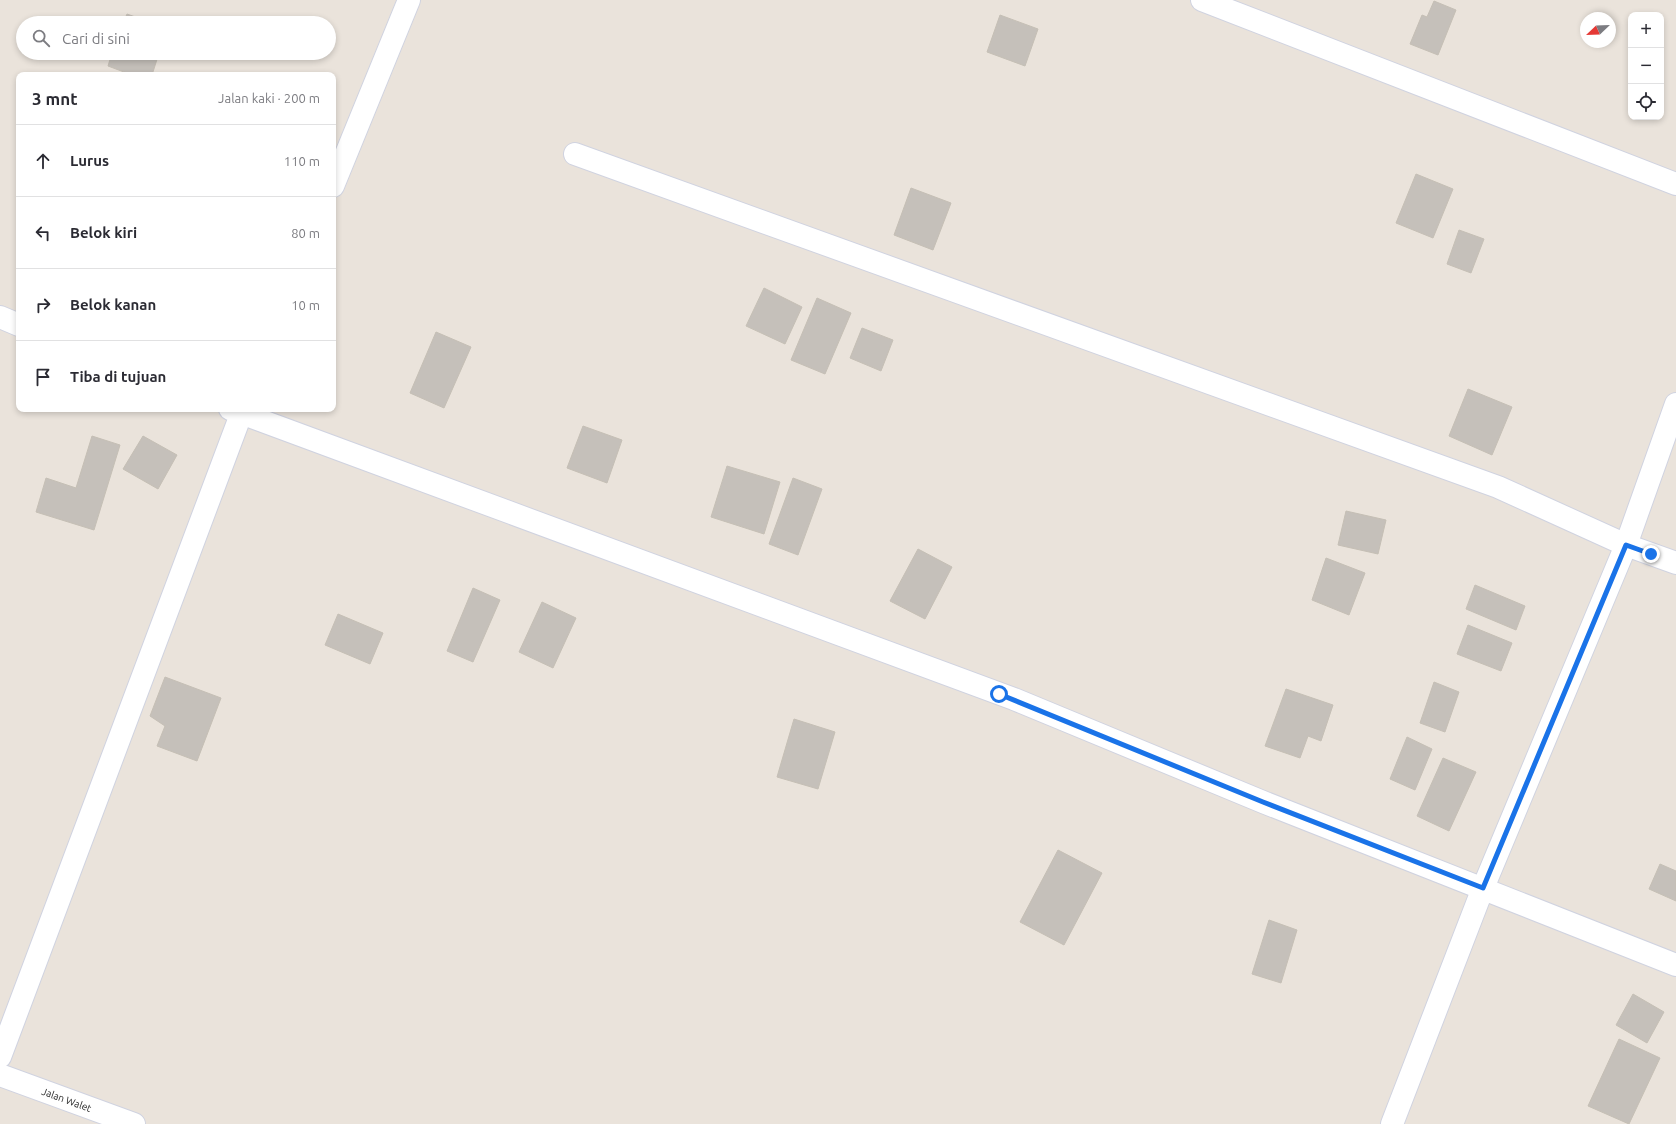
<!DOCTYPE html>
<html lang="id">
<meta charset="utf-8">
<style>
:root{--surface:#fff;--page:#f2f2f3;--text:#2b2b33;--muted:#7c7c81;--line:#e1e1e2}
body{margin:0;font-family:Ubuntu,sans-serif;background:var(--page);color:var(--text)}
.controls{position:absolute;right:12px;top:12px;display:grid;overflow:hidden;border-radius:8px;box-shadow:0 2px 6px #0003}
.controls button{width:36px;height:36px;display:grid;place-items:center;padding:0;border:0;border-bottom:1px solid var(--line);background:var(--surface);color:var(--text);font:20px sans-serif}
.compass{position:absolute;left:1580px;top:12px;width:36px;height:36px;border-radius:50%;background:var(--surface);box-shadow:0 2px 6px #0003;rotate:247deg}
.stop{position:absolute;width:12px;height:12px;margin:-9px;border:3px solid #1a73e8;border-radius:50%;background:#fff}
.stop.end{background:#1a73e8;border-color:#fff;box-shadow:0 1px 4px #0008}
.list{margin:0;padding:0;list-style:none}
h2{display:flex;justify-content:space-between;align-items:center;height:52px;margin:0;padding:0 16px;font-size:17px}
h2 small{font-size:13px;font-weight:400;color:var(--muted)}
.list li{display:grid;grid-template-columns:26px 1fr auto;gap:12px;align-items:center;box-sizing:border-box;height:72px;padding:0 16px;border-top:1px solid var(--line)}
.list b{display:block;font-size:15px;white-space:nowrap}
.list em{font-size:13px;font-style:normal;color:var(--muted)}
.icon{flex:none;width:22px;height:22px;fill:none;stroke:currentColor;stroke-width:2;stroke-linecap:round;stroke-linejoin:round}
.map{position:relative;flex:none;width:1676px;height:1124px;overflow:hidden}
.search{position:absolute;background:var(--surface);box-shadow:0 2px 6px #0003;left:16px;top:16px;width:320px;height:44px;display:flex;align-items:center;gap:10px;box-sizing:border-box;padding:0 14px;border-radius:22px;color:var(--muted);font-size:15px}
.panel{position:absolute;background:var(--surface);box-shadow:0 2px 6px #0003;left:16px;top:72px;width:320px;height:340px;border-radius:8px}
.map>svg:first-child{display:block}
.building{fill:#c5c0ba;stroke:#c5bfb5}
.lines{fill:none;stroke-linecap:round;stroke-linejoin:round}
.street-casing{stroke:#d0d3e0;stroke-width:24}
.street{stroke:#fff;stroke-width:22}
.route{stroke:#1a73e8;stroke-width:5}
.labels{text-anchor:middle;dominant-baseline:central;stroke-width:3.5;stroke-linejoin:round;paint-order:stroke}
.street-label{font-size:10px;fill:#282828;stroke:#fff}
</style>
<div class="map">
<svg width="1676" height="1124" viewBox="0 0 1676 1124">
<rect width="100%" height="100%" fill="#eae3db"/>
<g class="building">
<polygon points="1434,1 1456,10 1438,55 1410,44 1422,15 1427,17"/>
<polygon points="127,14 152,23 123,23"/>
<polygon points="1000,15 1038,29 1025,66 987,52"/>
<polygon points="112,53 159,53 152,75 132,75 108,66"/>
<polygon points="1416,174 1453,189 1433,238 1396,223"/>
<polygon points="911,188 951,203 933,250 894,235"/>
<polygon points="1459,230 1484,239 1471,273 1447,264"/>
<polygon points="764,288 802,307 785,344 746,326"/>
<polygon points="817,298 851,313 825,374 791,360"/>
<polygon points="862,328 893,340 881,371 850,358"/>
<polygon points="436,332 471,347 444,408 410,393"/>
<polygon points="1468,389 1512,407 1492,455 1449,436"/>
<polygon points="583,426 622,440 607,483 567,468"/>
<polygon points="92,436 120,445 94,530 36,512 46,478 76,488"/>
<polygon points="143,436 177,455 158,489 123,469"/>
<polygon points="727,466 780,482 764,534 711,517"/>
<polygon points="793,478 822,489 798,555 769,544"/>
<polygon points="1346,511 1386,520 1378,554 1338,545"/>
<polygon points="918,549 952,567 925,619 890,601"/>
<polygon points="1326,558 1365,573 1349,615 1312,600"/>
<polygon points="1475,585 1525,606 1516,630 1466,609"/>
<polygon points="473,588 500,600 473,662 447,651"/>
<polygon points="542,602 576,618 553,668 519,652"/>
<polygon points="338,614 383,633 370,664 325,645"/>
<polygon points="1468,625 1512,643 1501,671 1457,654"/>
<polygon points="165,677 221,698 197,761 157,746 165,726 150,716"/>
<polygon points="1434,682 1459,692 1445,732 1420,723"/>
<polygon points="1286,689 1333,705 1321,741 1308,736 1300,758 1265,746"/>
<polygon points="794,719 835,732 818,789 777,777"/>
<polygon points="1407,737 1432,749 1415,790 1390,779"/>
<polygon points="1443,758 1476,772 1449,831 1417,816"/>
<polygon points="1058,850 1102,873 1064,945 1020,922"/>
<polygon points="1660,864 1676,871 1676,901 1649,889"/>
<polygon points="1269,920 1297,930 1281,983 1252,974"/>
<polygon points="1633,994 1664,1012 1647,1043 1616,1025"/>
<polygon points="1619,1039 1660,1058 1629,1124 1588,1106"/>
</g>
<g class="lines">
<g class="street-casing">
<g id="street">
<polyline points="1202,0 1676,184"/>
<polyline points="575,154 1498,487 1626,545 1676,563"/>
<polyline points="333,186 409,0"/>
<polyline points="0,317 19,325"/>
<polyline points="230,409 1014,699 1263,802 1676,965"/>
<polyline points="0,1057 243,409"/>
<path id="s1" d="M0,1075l134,49"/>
<polyline points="1392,1124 1483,888 1626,545 1676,404"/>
</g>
</g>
<use href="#street" class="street"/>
</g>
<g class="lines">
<polyline class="route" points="999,694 1263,802 1483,888 1626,545 1651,554"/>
</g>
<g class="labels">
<g class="street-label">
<text stroke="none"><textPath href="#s1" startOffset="71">Jalan Walet</textPath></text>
</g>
</g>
</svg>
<div class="controls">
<button>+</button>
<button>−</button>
<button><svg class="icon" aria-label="locate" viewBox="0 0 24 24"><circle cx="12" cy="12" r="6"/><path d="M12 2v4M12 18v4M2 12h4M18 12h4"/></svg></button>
</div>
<svg class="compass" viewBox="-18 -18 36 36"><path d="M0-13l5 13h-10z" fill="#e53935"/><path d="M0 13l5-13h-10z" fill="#7c7c81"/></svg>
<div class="stop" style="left:999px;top:694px"></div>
<div class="stop end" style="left:1651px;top:554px"></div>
<div class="search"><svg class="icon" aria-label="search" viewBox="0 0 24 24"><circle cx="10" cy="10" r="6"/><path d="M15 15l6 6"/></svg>Cari di sini</div>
<section class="panel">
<h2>3 mnt<small>Jalan kaki · 200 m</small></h2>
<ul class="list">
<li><svg class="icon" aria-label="ahead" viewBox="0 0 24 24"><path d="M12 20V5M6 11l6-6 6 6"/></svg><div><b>Lurus</b></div><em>110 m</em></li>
<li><svg class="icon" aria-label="left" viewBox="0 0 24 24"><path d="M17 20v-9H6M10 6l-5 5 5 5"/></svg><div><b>Belok kiri</b></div><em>80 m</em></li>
<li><svg class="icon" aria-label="right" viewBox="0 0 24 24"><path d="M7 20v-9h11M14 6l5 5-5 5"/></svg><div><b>Belok kanan</b></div><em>10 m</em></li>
<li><svg class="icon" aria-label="arrive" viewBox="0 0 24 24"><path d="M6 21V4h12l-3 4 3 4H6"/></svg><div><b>Tiba di tujuan</b></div></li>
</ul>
</section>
</div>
